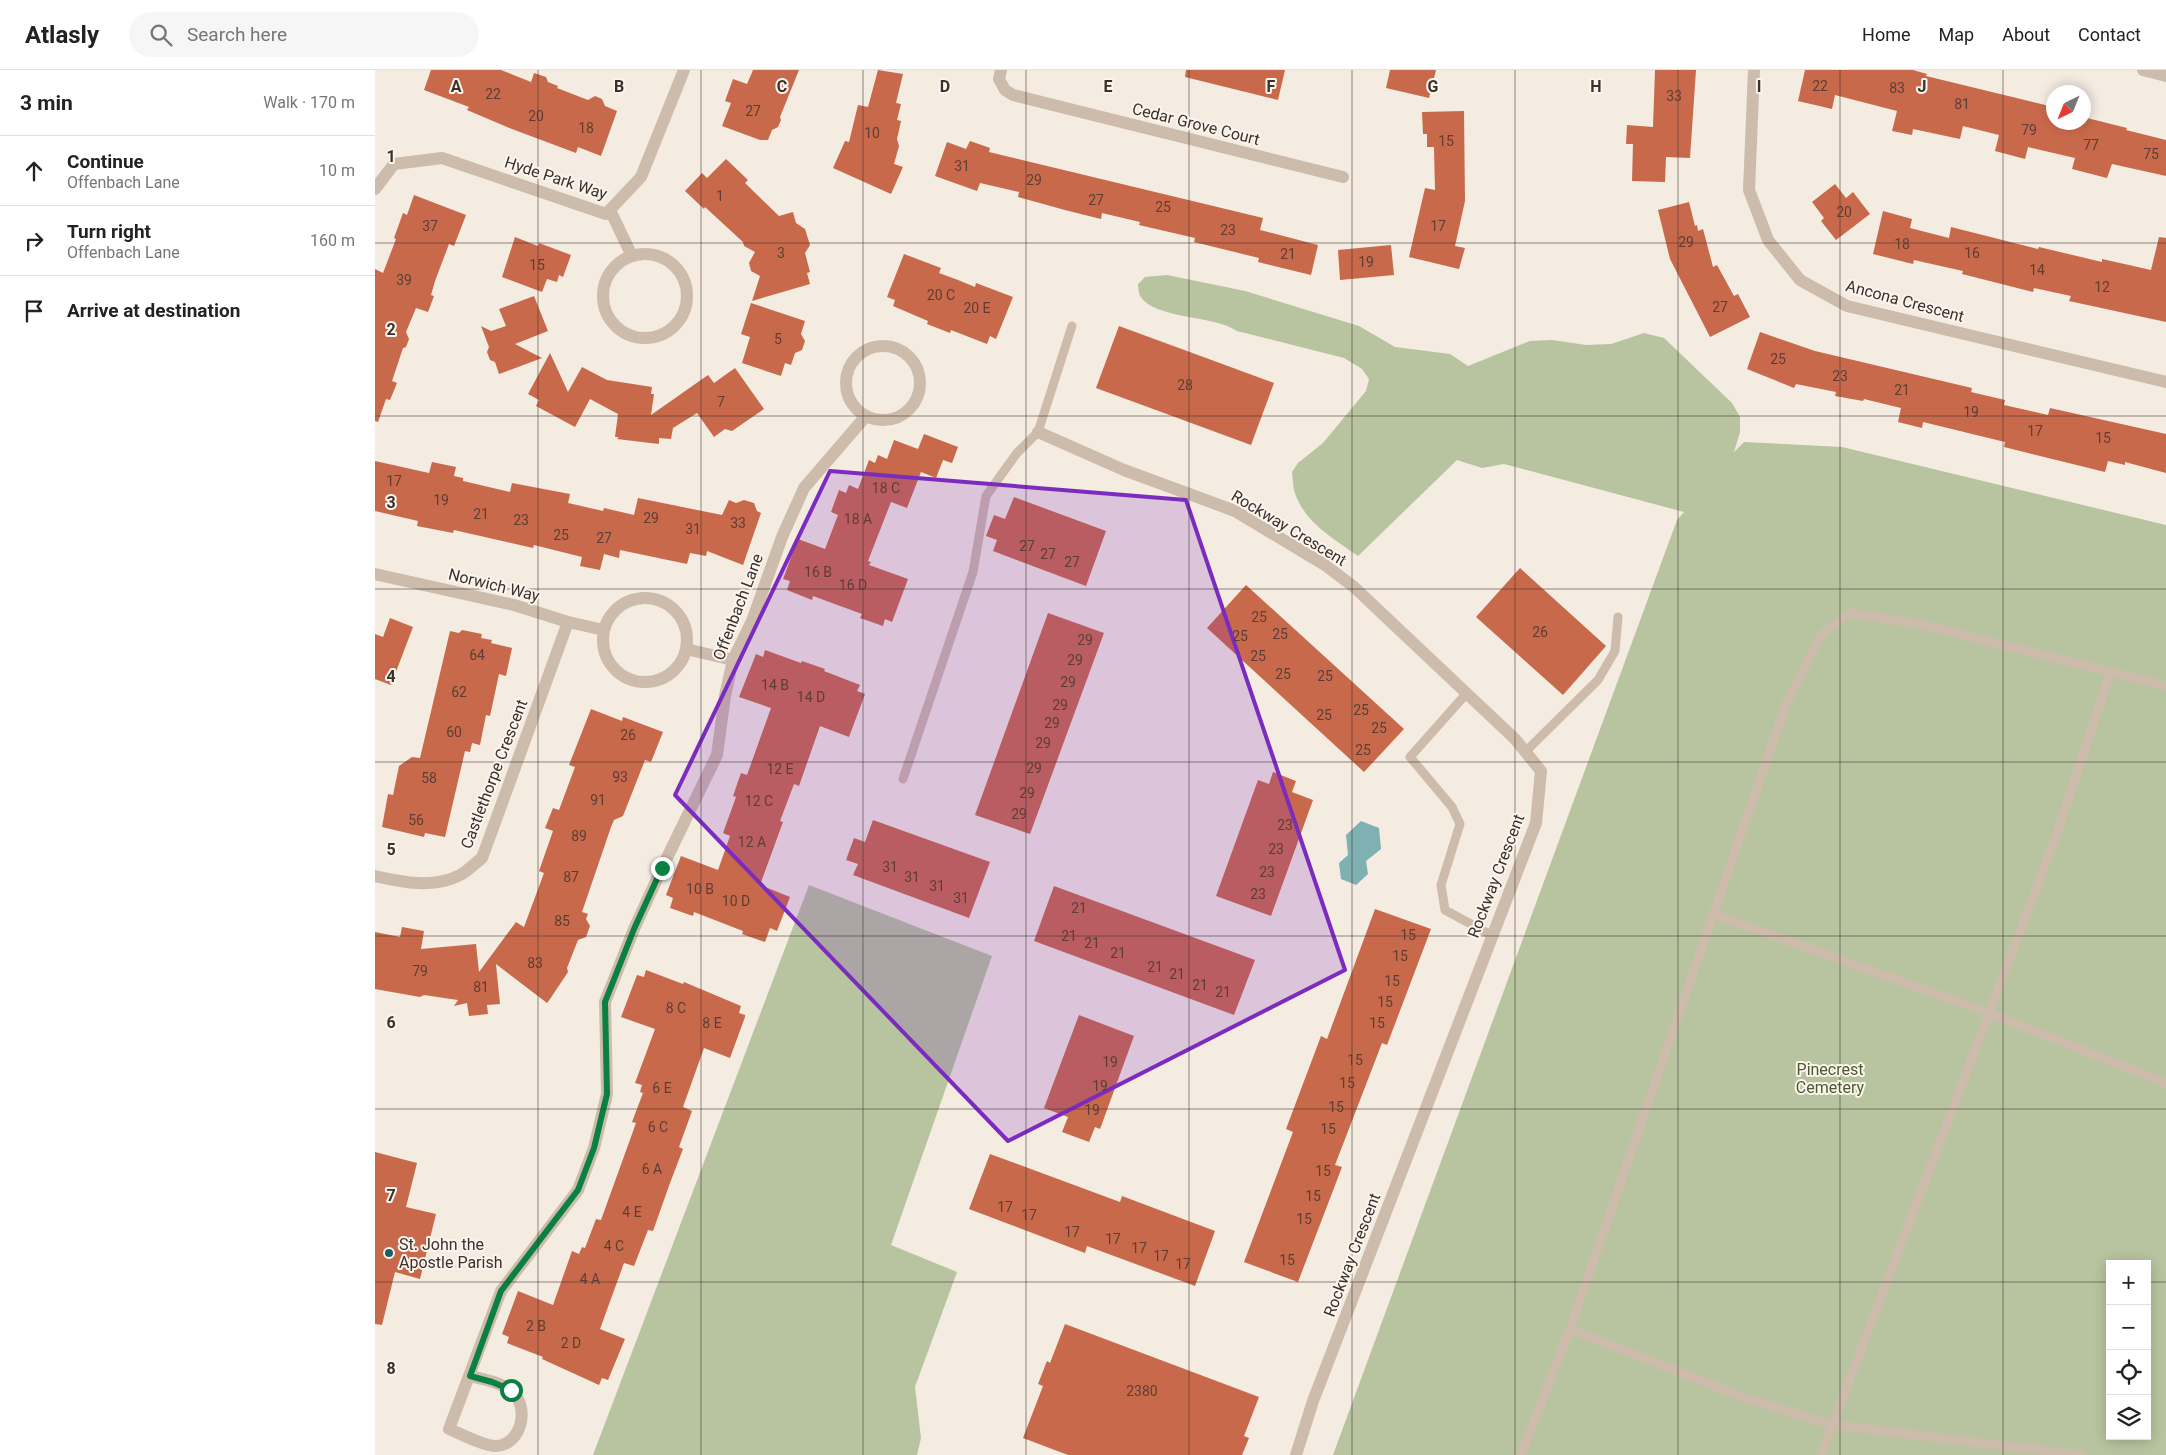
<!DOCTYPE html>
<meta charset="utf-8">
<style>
:root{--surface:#fff;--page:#f6f6f6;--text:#222;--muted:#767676;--line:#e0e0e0}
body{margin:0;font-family:Roboto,sans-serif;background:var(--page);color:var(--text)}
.controls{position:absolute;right:15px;bottom:15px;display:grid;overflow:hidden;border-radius:0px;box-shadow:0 2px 12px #0003}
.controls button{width:45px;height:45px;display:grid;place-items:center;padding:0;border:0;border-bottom:1px solid var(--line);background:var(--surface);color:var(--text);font:25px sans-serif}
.compass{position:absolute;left:1671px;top:15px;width:45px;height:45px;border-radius:50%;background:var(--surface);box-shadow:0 2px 12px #0003;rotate:223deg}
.stop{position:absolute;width:15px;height:15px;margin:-11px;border:4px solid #0b8043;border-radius:50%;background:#fff}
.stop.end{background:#0b8043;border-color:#fff;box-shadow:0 1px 5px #0008}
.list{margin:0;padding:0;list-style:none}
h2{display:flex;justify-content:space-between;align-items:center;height:65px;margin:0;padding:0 20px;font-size:21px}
h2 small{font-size:16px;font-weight:400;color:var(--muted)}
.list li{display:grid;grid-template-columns:32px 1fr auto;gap:15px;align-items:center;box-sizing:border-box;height:70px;padding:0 20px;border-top:1px solid var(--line)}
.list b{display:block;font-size:19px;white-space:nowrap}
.list p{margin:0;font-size:16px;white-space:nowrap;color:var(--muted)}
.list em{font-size:16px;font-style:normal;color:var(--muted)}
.icon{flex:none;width:28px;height:28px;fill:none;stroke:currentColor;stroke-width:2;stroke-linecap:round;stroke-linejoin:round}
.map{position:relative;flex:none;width:1791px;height:1385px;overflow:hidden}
header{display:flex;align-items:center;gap:30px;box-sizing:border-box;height:70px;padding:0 25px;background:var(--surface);border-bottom:1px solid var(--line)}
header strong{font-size:24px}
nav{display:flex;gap:28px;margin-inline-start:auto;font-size:18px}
.search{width:350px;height:45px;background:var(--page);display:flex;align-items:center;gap:12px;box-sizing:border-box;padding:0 18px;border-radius:28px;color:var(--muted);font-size:19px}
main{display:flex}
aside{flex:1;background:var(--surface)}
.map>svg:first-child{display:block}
.green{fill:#b8c4a0;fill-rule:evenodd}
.water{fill:#7fb0b2}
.building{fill:#c8694b}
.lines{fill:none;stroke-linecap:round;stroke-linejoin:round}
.service{stroke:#cdbbac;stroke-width:9}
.minor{stroke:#cdbbac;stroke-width:12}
.tertiary{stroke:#cdbbac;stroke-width:12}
.route{stroke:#0b8043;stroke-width:6}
.marked{fill:#7b2cbf;fill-opacity:0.2;stroke:#7b2cbf;stroke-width:4;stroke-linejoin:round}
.grid{fill:none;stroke:#3b302b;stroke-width:1;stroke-opacity:0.55}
.poi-dot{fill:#1f5a5e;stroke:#fbf5ee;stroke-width:2}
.labels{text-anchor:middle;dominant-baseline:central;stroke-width:4;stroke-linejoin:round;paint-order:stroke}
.number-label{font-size:14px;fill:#5e3e33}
.street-label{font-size:16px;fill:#3b302b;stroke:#fbf5ee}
.park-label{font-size:16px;fill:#4a5a2e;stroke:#fbf5ee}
.poi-label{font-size:16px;fill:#3b302b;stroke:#fbf5ee;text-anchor:start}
.grid-label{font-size:16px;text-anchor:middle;font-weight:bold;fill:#3b302b;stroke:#fbf5ee;stroke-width:4;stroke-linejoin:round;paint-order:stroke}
</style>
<header>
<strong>Atlasly</strong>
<div class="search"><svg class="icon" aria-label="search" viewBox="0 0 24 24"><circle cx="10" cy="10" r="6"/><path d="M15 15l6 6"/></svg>Search here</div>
<nav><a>Home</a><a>Map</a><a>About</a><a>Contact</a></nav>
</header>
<main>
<aside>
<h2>3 min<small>Walk · 170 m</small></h2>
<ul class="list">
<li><svg class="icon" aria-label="ahead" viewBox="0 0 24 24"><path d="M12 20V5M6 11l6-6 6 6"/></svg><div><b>Continue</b><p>Offenbach Lane</p></div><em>10 m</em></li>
<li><svg class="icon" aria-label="right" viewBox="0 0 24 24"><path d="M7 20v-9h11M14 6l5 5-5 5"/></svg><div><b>Turn right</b><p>Offenbach Lane</p></div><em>160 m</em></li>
<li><svg class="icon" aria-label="arrive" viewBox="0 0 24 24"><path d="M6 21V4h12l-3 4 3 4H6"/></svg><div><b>Arrive at destination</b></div></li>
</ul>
</aside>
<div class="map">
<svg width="1791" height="1385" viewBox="0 0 1791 1385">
<rect width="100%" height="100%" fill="#f4ebe1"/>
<g class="green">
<path d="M792,205l78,16 114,35 36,21 55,7 18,12 62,-25 22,-1 34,5 25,-1 33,-11 20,5 68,65 8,14v15l-6,20 10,-10 98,5 324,78v930h-833l344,-935 7,-8 -180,-48 -22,4 -25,-8 -99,96c-24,-17 -51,-32 -62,-60 -3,-7 -3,-16 -4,-24l6,-9 25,-20 43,-52 3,-12 -7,-10 -18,-11 -107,-27c-26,-17 -81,-11 -97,-35 -1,-3 -2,-8 -2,-12l7,-7zM1735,1194h37v172h-37z"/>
<polygon points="434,815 617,886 516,1175 582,1202 540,1317 546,1368 542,1385 218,1385"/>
</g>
<polygon class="water" points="986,751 1004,758 1006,779 991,791 993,804 981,815 966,809 964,793 973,785 971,765"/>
<g class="building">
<polygon points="56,0 126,0 156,12 159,3 171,7 173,12 183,16 182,18 213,30 220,26 227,29 230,36 242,41 226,86 203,77 201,83 132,57 92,40 94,37 49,20"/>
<polygon points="378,0 424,0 405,47 406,50 403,57 397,60 393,70 385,70 347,56 356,33 350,31 358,9 372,14"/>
<polygon points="503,0 528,4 521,33 526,34 522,50 526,51 522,69 524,76 519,94 528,97 516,124 458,98 470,71 474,72 483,35 493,37"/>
<polygon points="811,0 910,0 903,30 810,7"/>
<polygon points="1015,0 1061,0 1054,28 1011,18"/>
<polygon points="1280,0 1321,0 1315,88 1291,87 1290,112 1257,111 1258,74 1251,74 1252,55 1278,57"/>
<polygon points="1430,0 1538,0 1552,4 1551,6 1678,37 1678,52 1708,52 1708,47 1752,58 1751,60 1791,70 1791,106 1737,94 1732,108 1697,99 1700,88 1653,77 1650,89 1620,81 1624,65 1588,56 1585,69 1538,59 1537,65 1517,61 1522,41 1460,25 1457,39 1423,31"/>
<polygon points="1089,41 1090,131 1080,176 1090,178 1084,199 1034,187 1050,118 1060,120 1059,77 1052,77 1052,64 1048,64 1047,42"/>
<polygon points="595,71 615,78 614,82 888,148 885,160 943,175 936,205 883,192 884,188 819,172 820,168 764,155 765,152 727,143 726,149 690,140 643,127 644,122 605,113 602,121 560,106 572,72 591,79"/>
<polygon points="351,89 373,110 370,113 404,146 418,142 421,153 430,159 435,175 430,183 435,202 432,203 435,214 377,231 385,206 376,201 374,193 380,182 369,176 368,172 330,137 329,139 310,121 327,103 332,108"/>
<polygon points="1460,114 1471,128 1478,122 1495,144 1461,170 1446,151 1449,148 1437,132"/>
<polygon points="39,125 91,145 79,176 74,174 60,211 56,225 59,226 53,242 41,238 31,262 34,269 31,277 28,278 17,311 22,313 15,330 11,329 3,352 0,351 0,199 8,203 21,169 19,168 28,143 32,145"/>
<polygon points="1314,132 1320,156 1322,155 1323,161 1328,159 1338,197 1342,195 1359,226 1363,224 1375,247 1335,267 1295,189 1283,140"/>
<polygon points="1508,141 1537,149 1535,158 1574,168 1576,157 1663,179 1664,177 1727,192 1727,189 1776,200 1784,167 1791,168 1791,252 1694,231 1696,226 1659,218 1658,222 1587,204 1588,201 1539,190 1538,194 1498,184"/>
<polygon points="140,167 163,176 164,173 196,185 188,207 184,205 182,212 172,209 167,222 127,207"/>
<polygon points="1016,175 1019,205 965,210 963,180"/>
<polygon points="529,184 566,198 564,203 583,210 600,217 601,213 638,227 621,269 615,266 612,274 576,260 575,263 552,254 553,251 518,236 520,230 512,227"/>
<polygon points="159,226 173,261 140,274 167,288 124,304 120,292 115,290 112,282 114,277 106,256 116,261 131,256 124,239"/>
<polygon points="376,233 430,251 426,264 430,271 427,280 420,283 416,295 410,293 406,306 367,293 375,267 366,264"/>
<polygon points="744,256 899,313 876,375 721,318"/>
<polygon points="1385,262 1440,281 1597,318 1596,322 1630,330 1629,335 1673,345 1675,338 1791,364 1791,403 1750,392 1750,395 1733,391 1730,402 1629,377 1630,372 1548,352 1547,358 1523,352 1526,338 1489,329 1488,331 1460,326 1461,322 1421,314 1419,318 1372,299"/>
<polygon points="175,283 193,322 207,297 232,310 277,317 276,324 279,324 276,345 333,305 339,313 360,298 389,339 357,361 350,359 339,367 322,343 298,358 296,369 284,368 284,374 242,369 244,367 240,367 243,344 215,329 200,357 161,336 164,330 153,324"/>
<polygon points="549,364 583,377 577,393 568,390 561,408 546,402 532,438 516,432 493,491 496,492 494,495 533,509 517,552 510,549 508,556 485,548 487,544 438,526 437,530 412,520 415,511 408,509 423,469 450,479 463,445 456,442 464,420 471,423 474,415 483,419 494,390 500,393 503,385 512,389 519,370 543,379"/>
<polygon points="0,391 54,403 57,392 81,397 79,406 88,408 88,411 135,422 137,413 195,424 193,433 228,441 229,438 259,445 263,428 347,445 354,430 361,433 369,430 379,433 382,441 386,443 368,495 332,481 331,486 315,483 312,494 245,480 244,488 229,484 225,500 205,496 207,487 159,475 158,478 79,460 78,463 42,456 43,451 0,441"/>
<polygon points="639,427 731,461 711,516 618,481 622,470 611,466 619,445 630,449"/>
<polygon points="1145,498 1231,576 1188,625 1101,547"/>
<polygon points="871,515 1029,659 989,702 832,558"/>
<polygon points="673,543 729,563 655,764 600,745"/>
<polygon points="15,548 38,557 16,615 0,609 0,564 8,567"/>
<polygon points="87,560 107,564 106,568 117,570 116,573 137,578 131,606 124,604 115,646 111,645 105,675 97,673 95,682 90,681 70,767 50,763 49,767 7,757 13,724 18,725 24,696 37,687 45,688 75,561 84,563"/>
<polygon points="390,580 426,593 427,591 450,599 449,601 485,615 482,621 490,624 474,667 445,656 424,716 419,714 405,751 408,752 385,815 415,827 402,861 395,858 390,872 367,864 368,861 319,842 318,846 295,838 298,828 291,825 306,786 343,800 355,766 348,763 361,727 358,726 366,703 372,705 396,638 364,627 381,584 388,587"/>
<polygon points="216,639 247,651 248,647 288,662 276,692 270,690 248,746 239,750 236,757 207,842 213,844 211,849 215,856 211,867 203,870 192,898 193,902 175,929 172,933 121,894 125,934 112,935 113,944 94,946 92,933 79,936 83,930 49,925 45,927 0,919 0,862 25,867 27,857 49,861 46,879 101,874 104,902 141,852 149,857 169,803 164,801 178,761 170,758 178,738 184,740 200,697 194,695"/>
<polygon points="898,702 921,711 917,722 938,730 896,846 841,826 883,710 894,714"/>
<polygon points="498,750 615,792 594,848 478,805 483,794 471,790 479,768 490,772"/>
<polygon points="679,816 880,890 859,945 659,871"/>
<polygon points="1000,839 1056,859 1012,975 1007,973 960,1095 967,1097 923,1212 869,1192 918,1062 911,1059 946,966 952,969"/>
<polygon points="271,900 308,914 309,912 366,936 364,943 370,945 370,947 355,988 329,978 308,1037 317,1041 304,1077 308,1079 295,1113 278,1161 273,1160 259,1196 249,1193 225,1259 250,1269 233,1310 227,1308 224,1315 167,1289 168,1287 132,1273 134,1267 127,1264 143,1221 178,1235 197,1181 204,1184 207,1177 210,1178 221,1149 226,1150 261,1053 257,1052 268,1023 265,1022 267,1015 260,1013 280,959 246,947 262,905 269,907"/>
<polygon points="704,945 759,966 725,1059 720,1057 714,1072 687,1062 693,1047 669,1038"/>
<polygon points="0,1082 42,1093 31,1137 61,1144 45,1209 20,1202 7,1255 0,1254"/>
<polygon points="615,1084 745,1132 747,1126 840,1161 820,1216 712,1176 710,1183 594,1139"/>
<polygon points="690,1254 884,1327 869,1366 874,1368 867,1385 693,1385 648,1368 668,1316 663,1314 672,1291 675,1293"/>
</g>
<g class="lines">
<g class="service">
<polyline points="1091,624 1035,687 1077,737 1085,754 1066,815 1070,840 1116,865"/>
<polyline points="1150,682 1223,610 1240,581 1243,547"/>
<polyline points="528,709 598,502 611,426 642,383 663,362 697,256"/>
<polyline points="1338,844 1614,943 1791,1013"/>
<polyline points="1195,1259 1370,1328 1458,1355 1707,1385"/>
<polyline points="1146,1385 1195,1259 1411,634 1446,565 1475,543 1549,555 1791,616"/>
<polyline points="1446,1385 1680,769 1735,603"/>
</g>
<g class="minor">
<polyline points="626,0 624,9 630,20 638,25 968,107"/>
<polyline points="1379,0 1374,120 1393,170 1425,210 1472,236 1791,312"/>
<polyline points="0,119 19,94 67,88 231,144 266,107 309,0"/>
<polyline points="235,140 257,186"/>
<circle cx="270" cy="226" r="42"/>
<circle cx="508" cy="313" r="37"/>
<polyline points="663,362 749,400 860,441 950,495 979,517 1140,669 1166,701 1161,753 938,1331 921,1385"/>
<polyline points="0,504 139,535 193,552 229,560"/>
<circle cx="270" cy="570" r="42"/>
<polyline points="311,579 358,590"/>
<path d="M0,806c27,6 59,13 85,-1 8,-4 15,-12 22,-17l86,-236"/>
<path d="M95,1306c13,3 29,6 40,14 21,15 12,55 -14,56 -10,1 -37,-13 -47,-17l52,-138 77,-101 16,-42 13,-54 -2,-92 29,-73 28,-61 55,-113 8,-59 8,-36 19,-39 30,-84 22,-49 62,-72"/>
</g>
<polyline class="tertiary" points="1768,0 1791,6"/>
</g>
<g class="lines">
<polyline class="route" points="136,1320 117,1312 95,1306 126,1221 203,1120 219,1078 232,1024 230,932 259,859 287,798"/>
</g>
<path class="marked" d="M455,401l356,29 159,470 -337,171 -333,-346z"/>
<path class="grid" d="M163,0v1385M326,0v1385M488,0v1385M651,0v1385M814,0v1385M977,0v1385M1140,0v1385M1303,0v1385M1465,0v1385M1628,0v1385M0,173h1791M0,346h1791M0,519h1791M0,692h1791M0,866h1791M0,1039h1791M0,1212h1735M1772,1212h19"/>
<circle class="poi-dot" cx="14" cy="1183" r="5"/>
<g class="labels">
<g class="number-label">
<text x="1445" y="16">22</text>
<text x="1522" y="18">83</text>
<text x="118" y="24">22</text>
<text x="1299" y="26">33</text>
<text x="1587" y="34">81</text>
<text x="378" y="41">27</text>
<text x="161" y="46">20</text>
<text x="211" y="58">18</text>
<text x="1654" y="60">79</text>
<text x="497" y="63">10</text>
<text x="1071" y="71">15</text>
<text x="1716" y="75">77</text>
<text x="1776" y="84">75</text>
<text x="587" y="96">31</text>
<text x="659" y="110">29</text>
<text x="345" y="126">1</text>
<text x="721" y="130">27</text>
<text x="788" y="137">25</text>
<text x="1469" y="142">20</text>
<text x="55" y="156">37</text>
<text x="1063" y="156">17</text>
<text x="853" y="160">23</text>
<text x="1311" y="172">29</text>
<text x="1527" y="174">18</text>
<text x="406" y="183">3</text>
<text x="1597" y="183">16</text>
<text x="913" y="184">21</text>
<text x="991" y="192">19</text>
<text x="162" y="195">15</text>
<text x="1662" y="200">14</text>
<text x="29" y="210">39</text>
<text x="1727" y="217">12</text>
<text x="566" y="225">20 C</text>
<text x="1345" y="237">27</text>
<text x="602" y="238">20 E</text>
<text x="403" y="269">5</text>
<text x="1403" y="289">25</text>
<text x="1465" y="306">23</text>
<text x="810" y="315">28</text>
<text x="1527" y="320">21</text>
<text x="346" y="332">7</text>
<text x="1596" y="342">19</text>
<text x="1660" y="361">17</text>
<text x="1728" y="368">15</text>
<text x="19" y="411">17</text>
<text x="511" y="418">18 C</text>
<text x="66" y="430">19</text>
<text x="106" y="444">21</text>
<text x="276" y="448">29</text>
<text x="483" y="449">18 A</text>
<text x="146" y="450">23</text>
<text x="363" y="453">33</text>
<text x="318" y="459">31</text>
<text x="186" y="465">25</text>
<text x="229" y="468">27</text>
<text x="652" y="476">27</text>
<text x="673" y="484">27</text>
<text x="697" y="492">27</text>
<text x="443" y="502">16 B</text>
<text x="478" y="515">16 D</text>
<text x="884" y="547">25</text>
<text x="1165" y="562">26</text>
<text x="905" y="564">25</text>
<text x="865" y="566">25</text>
<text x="710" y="570">29</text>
<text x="102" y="585">64</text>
<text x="883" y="586">25</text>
<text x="700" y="590">29</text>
<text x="908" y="604">25</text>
<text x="950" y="606">25</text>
<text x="693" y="612">29</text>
<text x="400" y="615">14 B</text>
<text x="84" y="622">62</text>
<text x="436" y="627">14 D</text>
<text x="685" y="635">29</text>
<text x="986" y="640">25</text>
<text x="949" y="645">25</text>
<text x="677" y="653">29</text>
<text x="1004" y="658">25</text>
<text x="79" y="662">60</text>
<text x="253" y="665">26</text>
<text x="668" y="673">29</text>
<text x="988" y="680">25</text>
<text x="659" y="698">29</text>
<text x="405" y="699">12 E</text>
<text x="245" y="707">93</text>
<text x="54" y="708">58</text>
<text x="652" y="723">29</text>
<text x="223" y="730">91</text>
<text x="384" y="731">12 C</text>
<text x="644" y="744">29</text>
<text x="41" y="750">56</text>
<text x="910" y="755">23</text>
<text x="204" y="766">89</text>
<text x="377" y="772">12 A</text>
<text x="901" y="779">23</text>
<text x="515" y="797">31</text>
<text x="892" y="802">23</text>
<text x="196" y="807">87</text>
<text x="537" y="807">31</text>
<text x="562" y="816">31</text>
<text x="325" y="819">10 B</text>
<text x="883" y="824">23</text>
<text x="586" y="828">31</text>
<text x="361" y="831">10 D</text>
<text x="704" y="838">21</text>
<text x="187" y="851">85</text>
<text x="1033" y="865">15</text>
<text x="694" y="866">21</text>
<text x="717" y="873">21</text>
<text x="743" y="883">21</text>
<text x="1025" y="886">15</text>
<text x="160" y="893">83</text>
<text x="780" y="897">21</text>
<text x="45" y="901">79</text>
<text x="802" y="904">21</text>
<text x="1017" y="911">15</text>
<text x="825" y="915">21</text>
<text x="106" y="917">81</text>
<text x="848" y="922">21</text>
<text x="1010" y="932">15</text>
<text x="301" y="938">8 C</text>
<text x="337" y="953">8 E</text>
<text x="1002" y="953">15</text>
<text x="980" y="990">15</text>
<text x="735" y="992">19</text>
<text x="972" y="1013">15</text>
<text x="725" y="1016">19</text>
<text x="287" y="1018">6 E</text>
<text x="961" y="1037">15</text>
<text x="717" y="1040">19</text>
<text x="283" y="1057">6 C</text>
<text x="953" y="1059">15</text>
<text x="277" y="1099">6 A</text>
<text x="948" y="1101">15</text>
<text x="938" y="1126">15</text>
<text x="630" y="1137">17</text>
<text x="257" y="1142">4 E</text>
<text x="654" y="1145">17</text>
<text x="929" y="1149">15</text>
<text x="697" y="1162">17</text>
<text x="738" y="1169">17</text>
<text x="239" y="1176">4 C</text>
<text x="764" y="1178">17</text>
<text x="786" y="1186">17</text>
<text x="912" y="1190">15</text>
<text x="808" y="1194">17</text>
<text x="215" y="1209">4 A</text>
<text x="161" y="1256">2 B</text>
<text x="196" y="1273">2 D</text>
<text x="767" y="1321">2380</text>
</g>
<g class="street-label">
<text transform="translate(821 54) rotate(14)">Cedar Grove Court</text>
<text transform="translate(181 108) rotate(18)">Hyde Park Way</text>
<text transform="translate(1530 231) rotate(15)">Ancona Crescent</text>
<text transform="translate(914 458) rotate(31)">Rockway Crescent</text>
<text transform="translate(119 515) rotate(14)">Norwich Way</text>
<text transform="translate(363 537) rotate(-69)">Offenbach Lane</text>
<text transform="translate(119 704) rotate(-69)">Castlethorpe Crescent</text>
<text transform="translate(1121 806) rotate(-69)">Rockway Crescent</text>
<text transform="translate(977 1185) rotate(-69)">Rockway Crescent</text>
</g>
<g class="park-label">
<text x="1455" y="999">Pinecrest<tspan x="1455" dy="18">Cemetery</tspan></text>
</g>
<g class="poi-label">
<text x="24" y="1174">St. John the<tspan x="24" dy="18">Apostle Parish</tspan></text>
</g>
</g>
<g class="grid-label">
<text x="81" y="22">A</text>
<text x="244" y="22">B</text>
<text x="407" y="22">C</text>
<text x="570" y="22">D</text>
<text x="733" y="22">E</text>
<text x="896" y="22">F</text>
<text x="1058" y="22">G</text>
<text x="1221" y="22">H</text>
<text x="1384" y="22">I</text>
<text x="1547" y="22">J</text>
<text x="16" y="92">1</text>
<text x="16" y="265">2</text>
<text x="16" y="438">3</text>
<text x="16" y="612">4</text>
<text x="16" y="785">5</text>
<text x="16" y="958">6</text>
<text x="16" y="1131">7</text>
<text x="16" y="1304">8</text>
</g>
</svg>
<div class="controls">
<button>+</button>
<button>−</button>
<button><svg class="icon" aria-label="locate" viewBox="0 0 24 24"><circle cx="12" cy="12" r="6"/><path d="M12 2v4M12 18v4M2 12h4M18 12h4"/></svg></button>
<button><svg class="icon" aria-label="layers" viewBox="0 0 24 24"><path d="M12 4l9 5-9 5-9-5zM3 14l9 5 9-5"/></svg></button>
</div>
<svg class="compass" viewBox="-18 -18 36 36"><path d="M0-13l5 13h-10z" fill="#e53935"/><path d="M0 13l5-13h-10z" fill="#767676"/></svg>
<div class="stop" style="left:136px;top:1320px"></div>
<div class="stop end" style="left:287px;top:798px"></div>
</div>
</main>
